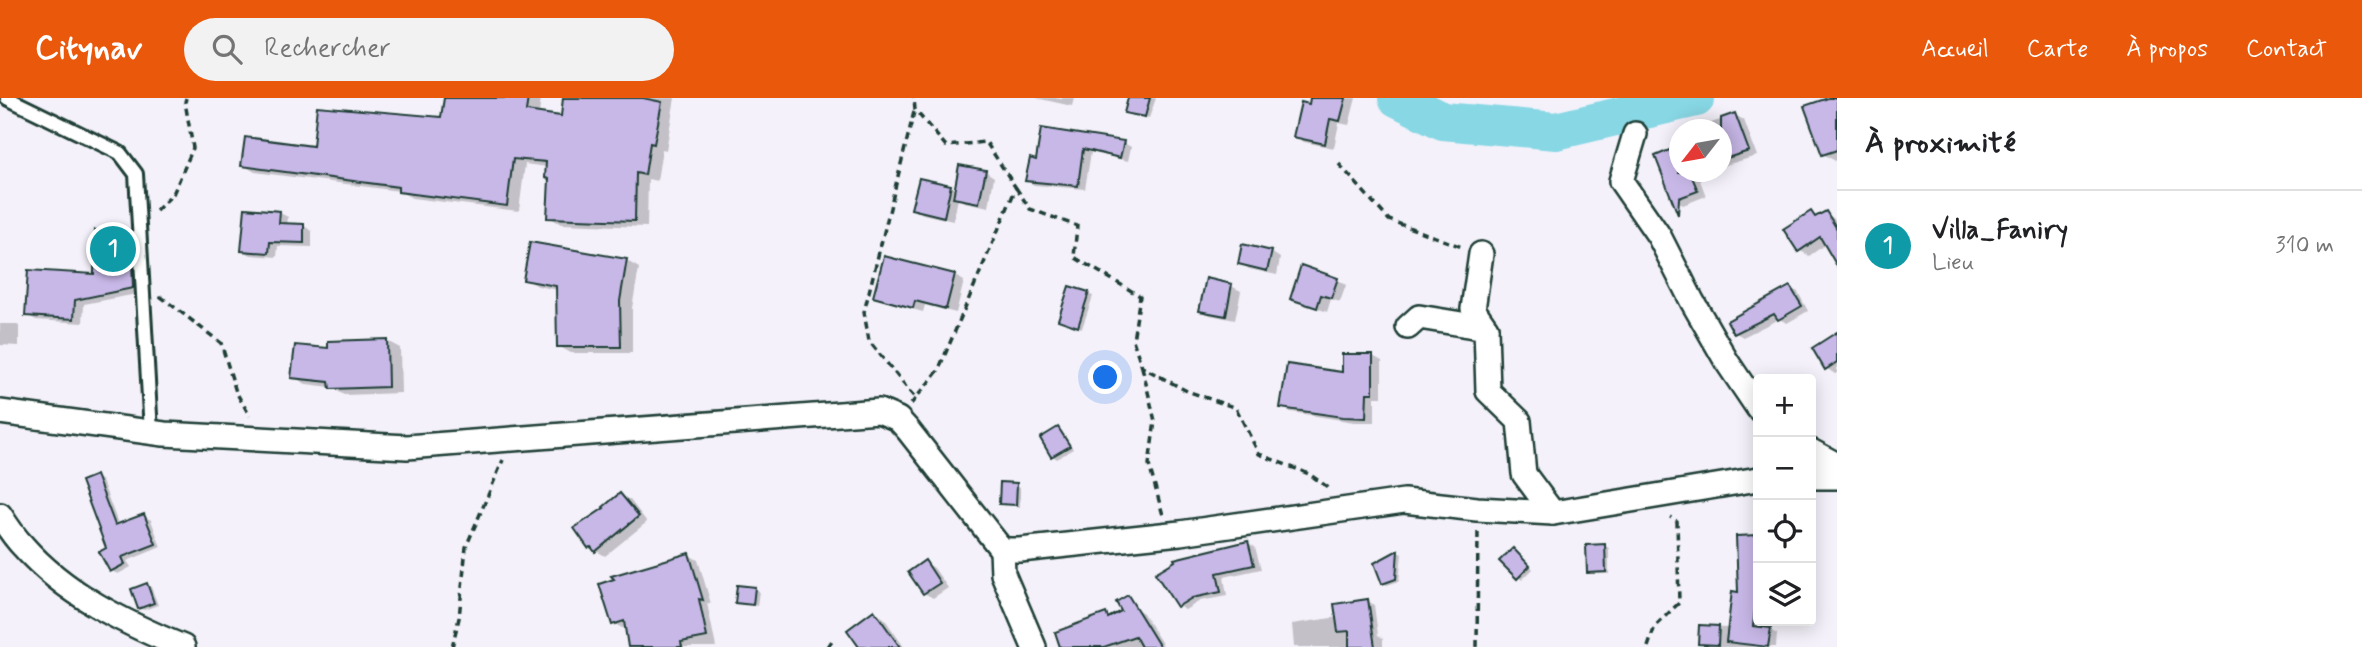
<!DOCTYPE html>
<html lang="fr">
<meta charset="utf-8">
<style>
:root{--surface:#fff;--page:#f2f2f2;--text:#202124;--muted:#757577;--line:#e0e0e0;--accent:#ea580c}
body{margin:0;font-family:Mynerve,sans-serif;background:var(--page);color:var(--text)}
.controls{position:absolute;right:21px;bottom:21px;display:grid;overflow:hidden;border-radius:7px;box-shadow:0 4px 18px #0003}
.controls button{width:63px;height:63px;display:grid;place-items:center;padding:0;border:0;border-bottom:2px solid var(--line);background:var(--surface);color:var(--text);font:35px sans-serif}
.compass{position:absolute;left:1669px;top:21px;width:63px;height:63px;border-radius:50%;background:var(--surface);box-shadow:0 4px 18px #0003;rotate:239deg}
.you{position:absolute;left:1106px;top:280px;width:24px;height:24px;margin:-18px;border:5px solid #fff;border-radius:50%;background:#1a73e8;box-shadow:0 0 0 10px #1a73e833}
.badge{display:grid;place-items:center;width:46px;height:46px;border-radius:50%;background:var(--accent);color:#fff;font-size:23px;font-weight:700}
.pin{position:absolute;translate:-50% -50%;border:4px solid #fff;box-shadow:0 2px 7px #0006}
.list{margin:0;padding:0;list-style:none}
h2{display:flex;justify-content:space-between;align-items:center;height:91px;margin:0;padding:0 28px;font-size:30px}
h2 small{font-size:23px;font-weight:400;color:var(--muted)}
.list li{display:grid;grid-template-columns:46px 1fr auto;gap:21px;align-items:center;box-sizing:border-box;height:112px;padding:0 28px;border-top:2px solid var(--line)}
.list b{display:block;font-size:26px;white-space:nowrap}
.list p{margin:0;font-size:23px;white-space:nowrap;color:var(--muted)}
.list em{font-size:23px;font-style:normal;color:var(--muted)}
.icon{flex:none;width:38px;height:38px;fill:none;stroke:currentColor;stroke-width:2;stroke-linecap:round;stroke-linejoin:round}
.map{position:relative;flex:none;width:1837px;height:549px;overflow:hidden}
header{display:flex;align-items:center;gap:42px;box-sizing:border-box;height:98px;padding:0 35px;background:var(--accent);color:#fff}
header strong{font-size:33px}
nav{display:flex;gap:38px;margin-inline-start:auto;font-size:24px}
.search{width:490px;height:63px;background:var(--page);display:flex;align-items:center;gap:18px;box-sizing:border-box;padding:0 24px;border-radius:38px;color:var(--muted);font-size:26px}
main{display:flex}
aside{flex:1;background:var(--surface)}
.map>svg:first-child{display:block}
.shadow{fill:#0003}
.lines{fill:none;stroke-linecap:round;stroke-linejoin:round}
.river{stroke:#87d7e4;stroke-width:38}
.building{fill:#c8b8e8;stroke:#1f3d34;stroke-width:2}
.service-casing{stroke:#1f3d34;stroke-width:18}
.minor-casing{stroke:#1f3d34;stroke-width:28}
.path{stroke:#1f3d34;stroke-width:3.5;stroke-dasharray:7 5;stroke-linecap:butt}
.service{stroke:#fff;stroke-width:12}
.minor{stroke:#fff;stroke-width:23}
</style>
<header>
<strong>Citynav</strong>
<div class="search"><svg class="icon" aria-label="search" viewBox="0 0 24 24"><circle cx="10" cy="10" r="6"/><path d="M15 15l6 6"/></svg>Rechercher</div>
<nav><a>Accueil</a><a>Carte</a><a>À propos</a><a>Contact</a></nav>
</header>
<main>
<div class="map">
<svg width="1837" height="549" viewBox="0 0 1837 549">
<rect width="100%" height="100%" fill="#f4f1fa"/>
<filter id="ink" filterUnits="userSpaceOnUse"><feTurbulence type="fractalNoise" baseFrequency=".0143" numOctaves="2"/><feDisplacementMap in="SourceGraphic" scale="14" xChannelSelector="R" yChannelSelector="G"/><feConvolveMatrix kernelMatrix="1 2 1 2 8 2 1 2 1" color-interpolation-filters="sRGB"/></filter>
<g filter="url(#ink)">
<g class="shadow">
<polygon points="445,0 541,0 539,16 562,20 565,0 675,0 666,52 662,51 657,83 648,81 647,129 561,126 549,119 550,81 547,69 525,66 519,113 412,100 399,93 255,74 243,67 443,21"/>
<polygon points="1036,0 1074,0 1072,8"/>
<polygon points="1130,0 1156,0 1149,20 1126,14"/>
<polygon points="1312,0 1356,0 1349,27 1339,25 1334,50 1304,44 1295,38"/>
<polygon points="1833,0 1837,0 1837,64 1823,56"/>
<polygon points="1735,17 1744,22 1757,58 1722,68 1722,32 1713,32 1711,25"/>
<polygon points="1042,32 1124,45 1131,49 1128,63 1091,54 1085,91 1034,87 1027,83 1037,64"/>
<polygon points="1680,50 1680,74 1708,74 1698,77 1706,98 1683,107 1674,102 1657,59"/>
<polygon points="985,73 994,79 989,109 964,104 958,101 953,123 923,116 913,110 950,89 956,92"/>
<polygon points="280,115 288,119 287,127 304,128 312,133 312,149 278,148 277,159 251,157 243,153"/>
<polygon points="1811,115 1818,119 1826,115 1837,123 1837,159 1826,146 1809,158 1799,152"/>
<polygon points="130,135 139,140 142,195 84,206 83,225 36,222 27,217 96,178"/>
<polygon points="531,146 627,163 639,170 632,210 632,255 571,255 558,248 558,192 538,188 525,181"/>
<polygon points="1271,154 1280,160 1277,177 1249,171 1240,165"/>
<polygon points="885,161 955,178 964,183 956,215 925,207 923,214 884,203 875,198"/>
<polygon points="1337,181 1346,187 1340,204 1331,201 1327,214 1292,200"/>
<polygon points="1231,188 1241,193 1235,222 1210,217 1201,212"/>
<polygon points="1071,190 1093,198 1082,230 1064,224"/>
<polygon points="1790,190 1798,194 1808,213 1787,225 1779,221 1743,239 1736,235"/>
<polygon points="0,226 15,226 19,228 19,248 0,247"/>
<polygon points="1837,236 1837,275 1835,276 1826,270"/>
<polygon points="387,243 400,250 401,295 344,297 331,289 306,286 293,279 330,252"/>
<polygon points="1373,258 1382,263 1382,299 1375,299 1375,324 1354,324 1291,314 1282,309"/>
<polygon points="1058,331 1062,333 1073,351 1057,361 1053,358 1042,341"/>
<polygon points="96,379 102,383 119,428 144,418 151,422 161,449 127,463 131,469 118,476 111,473"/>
<polygon points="1016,387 1020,389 1020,409 1001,405"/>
<polygon points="620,397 630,402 647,424 605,458 590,449 606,411"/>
<polygon points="1758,439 1758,523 1761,523 1760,530 1770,532 1777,536 1776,549 1706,549 1700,545 1700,529 1729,530 1739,496 1738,440"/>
<polygon points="1248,445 1255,449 1261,471 1224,479 1227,498 1200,503 1185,512 1178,508"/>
<polygon points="1604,448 1609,450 1609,476 1593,476 1589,474"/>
<polygon points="1398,454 1402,456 1399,483 1387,487 1383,485 1376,466"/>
<polygon points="1517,455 1533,471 1522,482 1502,463"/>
<polygon points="689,457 698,462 711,506 707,505 716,549 630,549 627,529 622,530 613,525"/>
<polygon points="925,464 934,470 948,490 933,500 924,495"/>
<polygon points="147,487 151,489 158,507 144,512 139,510"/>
<polygon points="754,490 759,493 757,508 737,504"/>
<polygon points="1368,503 1374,507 1378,537 1383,540 1383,549 1294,549 1292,526 1338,519"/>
<polygon points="1135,510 1143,515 1164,549 1062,549 1106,517 1112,520"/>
<polygon points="874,514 884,520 904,549 861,549"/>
</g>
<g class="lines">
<polyline class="river" points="1397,0 1443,23 1556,33 1696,0"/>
</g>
<g class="building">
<polygon points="444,0 528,0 526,13 561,18 563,0 643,0 662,4 654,46 650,45 645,77 636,75 635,123 547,120 549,81 545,80 546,64 513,61 507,108 398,94 398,89 241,68 245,39 313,48 317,8 441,19"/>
<polygon points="1128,0 1150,0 1145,19 1124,15"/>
<polygon points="1310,0 1346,0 1340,23 1330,21 1325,46 1293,39 1301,4 1309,6"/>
<polygon points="1828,0 1837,0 1837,52 1822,57 1804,8"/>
<polygon points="1735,15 1749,53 1721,62 1721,20"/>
<polygon points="1041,30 1124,43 1120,60 1083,51 1078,88 1025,83 1030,60 1036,62"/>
<polygon points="1679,48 1679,74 1690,74 1698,93 1679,100 1678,117 1655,58"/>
<polygon points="959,67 986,72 979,105 953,100"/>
<polygon points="919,80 951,87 944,119 911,111"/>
<polygon points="245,110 280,113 279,125 304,126 304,145 270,144 269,155 241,153"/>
<polygon points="1811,113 1815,119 1826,113 1837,131 1837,168 1820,139 1798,154 1783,131"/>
<polygon points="95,132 131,133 133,190 75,202 74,221 25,218 28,172 94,176"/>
<polygon points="530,144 627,161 620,203 621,249 557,249 556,188 523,182"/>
<polygon points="1242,146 1272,153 1267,173 1238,166"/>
<polygon points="884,158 955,176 946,211 915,203 913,210 873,199"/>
<polygon points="1301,167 1338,180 1331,200 1321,197 1317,210 1290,201"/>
<polygon points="1206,180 1232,186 1226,218 1199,213"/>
<polygon points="1069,188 1089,194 1078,229 1058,222"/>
<polygon points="1790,188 1802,208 1778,222 1774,216 1734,236 1727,223"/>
<polygon points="1837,234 1837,264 1825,272 1812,250"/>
<polygon points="387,241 388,289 330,291 329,284 291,280 295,247 328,250 328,243"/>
<polygon points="1342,256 1373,256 1373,295 1367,295 1366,320 1343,319 1280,310 1287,266 1342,274"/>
<polygon points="1058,329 1070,348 1051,359 1040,340"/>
<polygon points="96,377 115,427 144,416 156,446 122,459 125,466 110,474 99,454 106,450 81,383"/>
<polygon points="1000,384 1017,385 1016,407 999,406"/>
<polygon points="620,395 639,418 595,454 591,449 588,450 574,430 604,410 603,409"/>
<polygon points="1758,437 1758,486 1753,528 1771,530 1768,549 1726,544 1732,493 1738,494 1736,438"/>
<polygon points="1248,443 1254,467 1217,475 1221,494 1192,500 1177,509 1155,475 1175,463 1174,461"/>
<polygon points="1605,446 1606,474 1587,475 1586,447"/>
<polygon points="1513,450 1530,468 1517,481 1499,463"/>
<polygon points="1398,452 1396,481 1382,486 1374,465"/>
<polygon points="689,455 703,502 699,501 707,539 681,544 682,549 628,549 624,523 612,527 599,486 614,481 611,478"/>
<polygon points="925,462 940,485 923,496 908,474"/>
<polygon points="147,485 154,505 138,511 131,491"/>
<polygon points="737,487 755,489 753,507 735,505"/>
<polygon points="1128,497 1160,549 1141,549 1135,538 1104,549 1060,549 1055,534 1106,515 1108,520 1121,513 1116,504"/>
<polygon points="1368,501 1375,549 1349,549 1349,533 1338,534 1334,506"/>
<polygon points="874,512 900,549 859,549 847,532"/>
<polygon points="1699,527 1719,528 1718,547 1698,546"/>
</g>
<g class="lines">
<g class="service-casing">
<polyline id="service" points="7,0 120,55 136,76 151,334"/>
</g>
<g class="minor-casing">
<g id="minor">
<polyline points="1635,36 1621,83 1659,138 1692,203 1727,264 1758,310"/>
<polyline points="1481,156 1473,211 1486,230"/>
<polyline points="1408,229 1419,219 1486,230 1488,293 1519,323 1524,376 1553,415"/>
<polyline points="0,314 164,336 407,349 879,313 898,321 908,332 1002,452 1020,452 1180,435 1404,403 1477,411 1553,415 1758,381"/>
<polyline points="1811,353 1837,367"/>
<polyline points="1811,379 1837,379"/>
<path d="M0,417c7,11 14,22 23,31 42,48 102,77 160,101"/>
<polyline points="1002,452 1003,476 1034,549"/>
</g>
</g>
<g class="path">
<polyline points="914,14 864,214 869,243 915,300"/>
<polyline points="1339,66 1389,122 1462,149"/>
<polyline points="1016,90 1030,111 1077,128 1074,159 1140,198 1133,242 1142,269 1187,293 1236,310 1259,356 1309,376 1329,390"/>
<polyline points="156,113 173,96 193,50 185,4 186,0"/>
<polyline points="160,198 221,245 236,294 250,318"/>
<polyline points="1142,269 1155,323 1149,367 1163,417"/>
<polyline points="911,306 938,273 1016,90 986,44 946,48 915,12 914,0"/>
<polyline points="452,549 459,520 466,449 503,362"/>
<polyline points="828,549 833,541"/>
<polyline points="1477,549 1478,431"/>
<polyline points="1648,549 1655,528 1679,505 1677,423 1670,419"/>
</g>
<use href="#service" class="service"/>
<use href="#minor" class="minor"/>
</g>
</g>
</svg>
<div class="controls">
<button>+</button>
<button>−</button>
<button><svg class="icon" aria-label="locate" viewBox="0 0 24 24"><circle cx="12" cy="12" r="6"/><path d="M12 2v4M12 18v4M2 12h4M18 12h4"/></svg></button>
<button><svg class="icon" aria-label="layers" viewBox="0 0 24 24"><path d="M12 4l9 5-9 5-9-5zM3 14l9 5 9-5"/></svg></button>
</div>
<svg class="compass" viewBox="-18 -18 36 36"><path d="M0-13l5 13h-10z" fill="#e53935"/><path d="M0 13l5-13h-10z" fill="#757577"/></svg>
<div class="you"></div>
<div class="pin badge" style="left:113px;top:151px;background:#0f9aa8">1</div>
</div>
<aside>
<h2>À proximité<small></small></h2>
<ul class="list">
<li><span class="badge" style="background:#0f9aa8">1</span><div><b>Villa_Faniry</b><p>Lieu</p></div><em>310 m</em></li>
</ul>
</aside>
</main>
